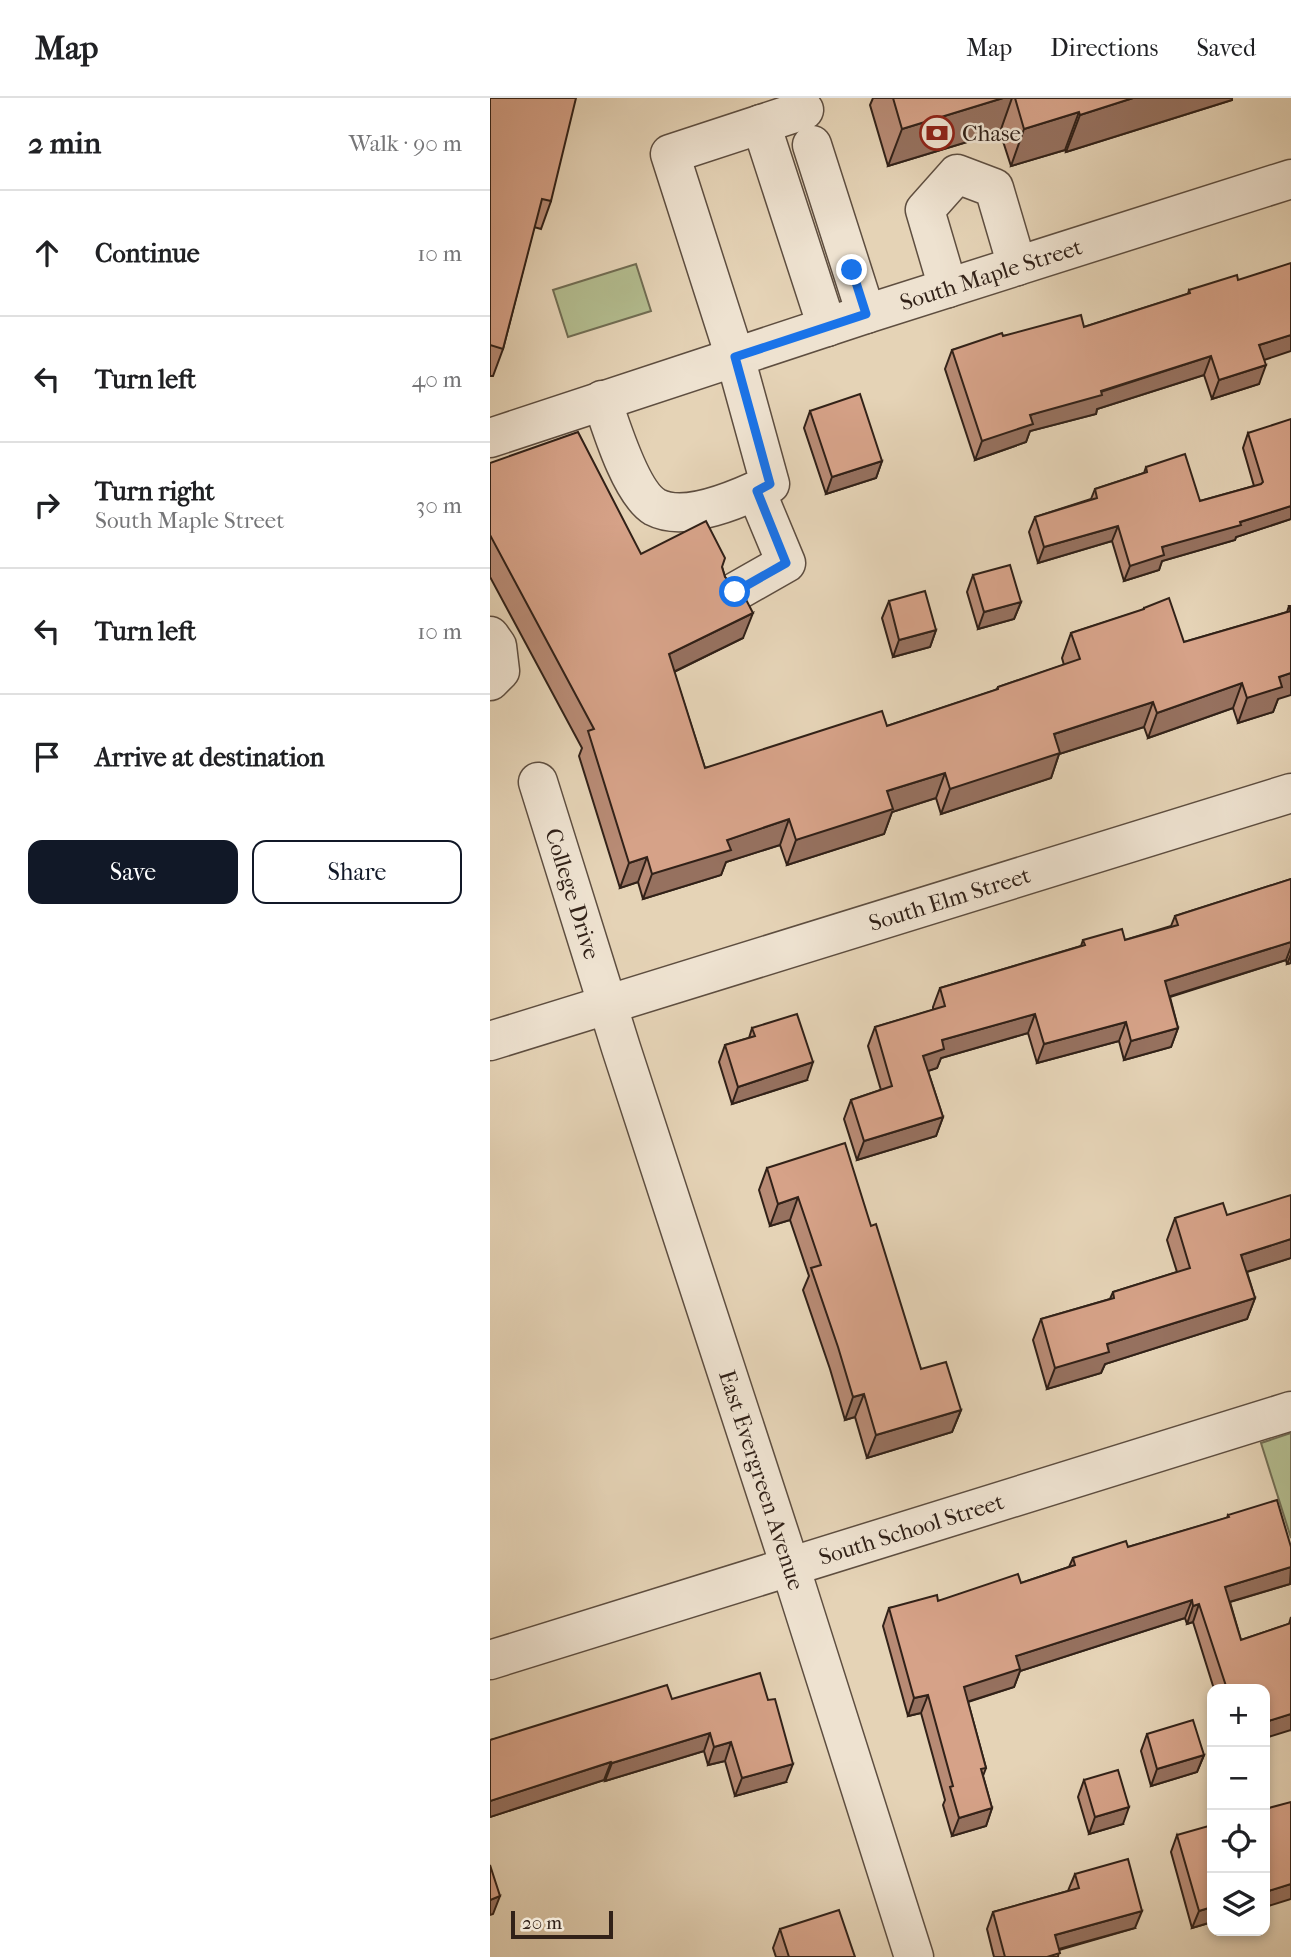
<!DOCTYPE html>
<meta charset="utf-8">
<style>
:root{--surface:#fff;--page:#f6f6f6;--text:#202124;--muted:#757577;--line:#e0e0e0;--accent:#111827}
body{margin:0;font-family:"IM FELL French Canon",serif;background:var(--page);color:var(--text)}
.controls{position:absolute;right:21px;bottom:21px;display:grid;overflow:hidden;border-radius:14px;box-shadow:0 4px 10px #0003}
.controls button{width:63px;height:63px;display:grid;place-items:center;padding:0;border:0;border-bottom:2px solid var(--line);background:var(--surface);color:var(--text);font:35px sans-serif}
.scale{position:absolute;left:21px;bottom:18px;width:102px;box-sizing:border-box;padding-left:7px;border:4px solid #312118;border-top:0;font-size:19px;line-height:24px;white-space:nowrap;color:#312118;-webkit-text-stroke:5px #eee2d0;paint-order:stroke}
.stop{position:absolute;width:21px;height:21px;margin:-16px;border:5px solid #1a73e8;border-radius:50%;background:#fff}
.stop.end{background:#1a73e8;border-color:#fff;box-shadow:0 2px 7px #0008}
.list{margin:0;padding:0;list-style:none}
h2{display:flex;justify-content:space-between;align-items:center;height:91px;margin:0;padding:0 28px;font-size:30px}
h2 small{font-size:23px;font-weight:400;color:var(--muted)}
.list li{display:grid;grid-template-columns:46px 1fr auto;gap:21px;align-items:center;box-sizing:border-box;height:126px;padding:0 28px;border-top:2px solid var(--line)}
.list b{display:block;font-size:26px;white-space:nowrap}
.list p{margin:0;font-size:23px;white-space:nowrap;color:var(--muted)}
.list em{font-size:23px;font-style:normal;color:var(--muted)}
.actions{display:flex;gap:14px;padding:21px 28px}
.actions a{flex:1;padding:16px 0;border:2px solid var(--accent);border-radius:14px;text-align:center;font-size:24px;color:var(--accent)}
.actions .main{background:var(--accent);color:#fff}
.icon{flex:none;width:38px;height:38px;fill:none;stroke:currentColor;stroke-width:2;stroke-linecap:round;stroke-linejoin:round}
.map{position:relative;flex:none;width:801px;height:1859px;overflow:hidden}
header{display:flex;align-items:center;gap:42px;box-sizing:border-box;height:98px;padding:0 35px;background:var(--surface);border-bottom:2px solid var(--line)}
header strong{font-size:33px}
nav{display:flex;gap:38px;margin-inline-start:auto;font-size:24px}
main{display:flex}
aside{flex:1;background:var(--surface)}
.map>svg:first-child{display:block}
.green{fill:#b3bc8f;stroke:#726e54;stroke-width:2}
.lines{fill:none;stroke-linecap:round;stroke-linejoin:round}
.minor-casing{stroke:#5e4e40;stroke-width:41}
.minor{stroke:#eee2d0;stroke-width:38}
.wall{fill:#b88b75;stroke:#312118;stroke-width:2}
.shaded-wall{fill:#96715f;stroke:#312118;stroke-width:2}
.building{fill:#d6a288;stroke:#312118;stroke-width:2}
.route{stroke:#1a73e8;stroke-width:9}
.labels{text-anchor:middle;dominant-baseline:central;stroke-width:5;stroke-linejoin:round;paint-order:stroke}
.poi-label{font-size:23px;fill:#312118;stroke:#eee2d0;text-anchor:start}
.street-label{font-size:23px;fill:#312118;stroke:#eee2d0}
</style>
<header>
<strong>Map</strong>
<nav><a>Map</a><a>Directions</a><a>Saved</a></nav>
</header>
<main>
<aside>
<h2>2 min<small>Walk · 90 m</small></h2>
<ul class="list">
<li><svg class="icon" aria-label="ahead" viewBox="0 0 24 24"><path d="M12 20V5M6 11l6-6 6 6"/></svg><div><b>Continue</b></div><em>10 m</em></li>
<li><svg class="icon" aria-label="left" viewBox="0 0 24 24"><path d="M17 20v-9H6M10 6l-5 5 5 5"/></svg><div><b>Turn left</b></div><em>40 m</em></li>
<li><svg class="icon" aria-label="right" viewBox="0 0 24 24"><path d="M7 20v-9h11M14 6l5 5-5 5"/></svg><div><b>Turn right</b><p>South Maple Street</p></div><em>30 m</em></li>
<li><svg class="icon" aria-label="left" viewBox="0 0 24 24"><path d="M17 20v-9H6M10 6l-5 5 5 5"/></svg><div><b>Turn left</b></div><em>10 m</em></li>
<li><svg class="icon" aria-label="arrive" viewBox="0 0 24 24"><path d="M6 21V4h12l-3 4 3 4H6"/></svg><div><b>Arrive at destination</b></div></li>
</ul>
<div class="actions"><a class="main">Save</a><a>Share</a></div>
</aside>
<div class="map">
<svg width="801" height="1859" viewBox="0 0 801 1859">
<rect width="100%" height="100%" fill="#e5d3b6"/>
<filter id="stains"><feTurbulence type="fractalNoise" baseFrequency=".00286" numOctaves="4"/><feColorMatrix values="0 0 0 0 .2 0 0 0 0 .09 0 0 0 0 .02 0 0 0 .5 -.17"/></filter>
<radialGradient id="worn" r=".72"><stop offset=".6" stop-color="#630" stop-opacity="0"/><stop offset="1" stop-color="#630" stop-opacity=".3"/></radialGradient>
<g class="green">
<polygon points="146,166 161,213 78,239 63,192"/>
<polygon points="801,1335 801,1440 771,1345"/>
</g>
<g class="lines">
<g class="minor-casing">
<g id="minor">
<polyline points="271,26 337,229"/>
<polyline points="322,47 376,216"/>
<polyline points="458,190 435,112 467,76 504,90 527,168"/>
<path d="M112,302c9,27 29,93 53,107 30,16 86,-9 115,-23l-35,-127 -65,-203 134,-44"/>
<path id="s1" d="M0,340l376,-124 425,-135"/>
<polyline points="245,494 296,465 266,393"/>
<polyline points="0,538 7,548 10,573 0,583"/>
<path id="s2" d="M48,684l83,266 169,518 124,391"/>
<path id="s3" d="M0,943l801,-248"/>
<path id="s4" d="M0,1562l801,-249"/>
</g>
</g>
<use href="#minor" class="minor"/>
</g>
<g class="wall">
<polygon points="0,0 61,103 51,131 44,129 13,251 3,278 0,278"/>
<polygon points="383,0 742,0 742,2 576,54 575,52 521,68 510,34 398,68 380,7"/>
<polygon points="699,192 774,262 769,286 722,301 714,277 607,311 606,316 540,333 536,344 485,362 455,271 462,252 513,238 594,229 698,196"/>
<polygon points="320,313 392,363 386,380 336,396 314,330"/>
<polygon points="758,335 801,421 746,439 745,442 672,463 669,472 634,483 622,443 548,465 539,434 545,419 601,401 605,391 654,375 656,369 710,403 764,388 753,350"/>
<polygon points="0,365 151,456 232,469 253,540 184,574 215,670 397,628 506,592 508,589 574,567 572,560 581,535 653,512 654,510 694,544 797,514 799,508 801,508 788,601 783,614 748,625 743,610 658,640 654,629 569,656 561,680 451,716 446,700 402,714 394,736 297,767 290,747 236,764 231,777 153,801 148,784 130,790 89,658 92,650 0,479"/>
<polygon points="483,477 531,504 524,521 488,531 477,494"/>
<polygon points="399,503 446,532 440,549 403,559 392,520"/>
<polygon points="801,781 801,865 797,866 796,862 680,899 688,930 681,949 634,962 629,943 547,965 538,935 451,960 447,970 438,973 453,1019 446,1038 367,1062 354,1021 361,1002 391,992 378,948 385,929 443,912 443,909 450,890 591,848 593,842 635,842 681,828 685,818"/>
<polygon points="262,930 317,982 242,1006 229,964 235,947 259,940"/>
<polygon points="277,1070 381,1128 431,1271 471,1312 462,1334 377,1360 365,1319 355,1322 340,1271 313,1192 319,1178 300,1122 280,1128 269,1092"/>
<polygon points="737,1117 801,1160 757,1174 765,1200 757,1221 615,1266 611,1275 557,1291 543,1242 551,1221 620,1201 623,1194 687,1174 677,1142 685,1120"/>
<polygon points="738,1417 800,1486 740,1504 751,1542 799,1526 801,1519 801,1632 775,1591 724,1591 703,1524 697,1526 695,1520 530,1573 524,1589 478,1604 496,1670 493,1678 502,1710 496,1728 462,1738 453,1707 455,1702 431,1615 418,1618 393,1528 399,1510 448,1503 531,1485 579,1469 583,1460 638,1449 737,1420"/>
<polygon points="182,1601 296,1684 245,1698 235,1663 218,1667 214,1653 115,1683 114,1682 0,1719 0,1642"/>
<polygon points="657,1636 714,1657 707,1674 661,1688 651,1653"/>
<polygon points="594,1682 633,1726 599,1736 588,1699"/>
<polygon points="687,1737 722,1824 702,1830 681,1754"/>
<polygon points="585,1776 645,1830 569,1852 568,1859 504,1859 497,1831 503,1814 578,1793"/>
<polygon points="290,1831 365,1859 286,1859 283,1850"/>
</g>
<g class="shaded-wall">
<polygon points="513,0 522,0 510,34 398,68 412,31"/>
<polygon points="643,0 742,0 742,2 576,54 590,17"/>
<polygon points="589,14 575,52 521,68 534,31"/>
<polygon points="801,237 801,253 762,266 769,247"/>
<polygon points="721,258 714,277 607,311 606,316 540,333 536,344 485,362 492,343 540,317"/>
<polygon points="776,267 769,286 722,301 729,282"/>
<polygon points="392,363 386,380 336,396 342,379"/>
<polygon points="801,408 801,421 746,439 745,442 672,463 669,472 634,483 640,468 672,449"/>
<polygon points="628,428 622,443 548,465 554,449"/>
<polygon points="531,504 524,521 488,531 494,514"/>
<polygon points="263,515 253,540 169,581 179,556"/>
<polygon points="446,532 440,549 403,559 409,542"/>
<polygon points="801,575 801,597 788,601 783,614 748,625 757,600 789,579"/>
<polygon points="752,585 743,610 658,640 667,615"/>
<polygon points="663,604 654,629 569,656 561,680 451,716 460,691 564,636"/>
<polygon points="455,675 446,700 402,714 394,736 297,767 306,742 397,693"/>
<polygon points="299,721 290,747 236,764 231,777 153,801 162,776 237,742"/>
<polygon points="157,759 148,784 130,790 139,765"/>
<polygon points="801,844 801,849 796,862 668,902 675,883"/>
<polygon points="801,856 801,865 797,866"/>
<polygon points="545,916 538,935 451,960 447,970 426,977 433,958 452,942"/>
<polygon points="636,924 629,943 547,965 554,946"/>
<polygon points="688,930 681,949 634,962 641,943"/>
<polygon points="323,964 317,982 242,1006 248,989"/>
<polygon points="453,1019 446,1038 367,1062 374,1043"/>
<polygon points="308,1099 300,1122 280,1128 288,1106"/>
<polygon points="801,1141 801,1160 743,1178 751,1157"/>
<polygon points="765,1200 757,1221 615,1266 611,1275 557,1291 565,1270 617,1246"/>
<polygon points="374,1296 365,1319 355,1322 363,1299"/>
<polygon points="471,1312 462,1334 377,1360 386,1337"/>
<polygon points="801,1469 800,1486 729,1507 735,1489"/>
<polygon points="702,1502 695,1520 530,1573 524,1589 467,1607 474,1589 526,1558"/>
<polygon points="709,1506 703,1524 697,1526 703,1508"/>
<polygon points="438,1597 431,1615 418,1618 424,1600"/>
<polygon points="801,1616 801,1632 775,1640 775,1624"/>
<polygon points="220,1635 214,1653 115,1683 122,1665"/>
<polygon points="241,1644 235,1663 218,1667 224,1649"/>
<polygon points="714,1657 707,1674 661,1688 667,1671"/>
<polygon points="121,1664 114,1682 0,1719 0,1703"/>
<polygon points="303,1666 296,1684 245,1698 252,1680"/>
<polygon points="639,1709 633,1726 599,1736 605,1719"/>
<polygon points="502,1710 496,1728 462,1738 469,1720"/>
<polygon points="801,1786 801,1801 775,1809 775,1794"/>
<polygon points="10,1798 3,1816 0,1817 0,1802"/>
<polygon points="722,1809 722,1824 702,1830 709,1813"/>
<polygon points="652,1813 645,1830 558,1854 565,1837"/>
</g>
<g class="building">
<polygon points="0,0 86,0 61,103 52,101 13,251 0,247"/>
<polygon points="403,0 513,0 412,31"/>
<polygon points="525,0 643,0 590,17 589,14 534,31"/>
<polygon points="801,165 801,237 769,247 776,267 729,282 721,258 611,293 612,297 540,317 543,326 492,343 462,252 512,235 513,238 591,217 594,229 700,195 699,192 747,177 748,182"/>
<polygon points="370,296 392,363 342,379 320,313"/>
<polygon points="801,321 801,408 750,424 751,427 672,449 674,457 640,468 628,428 554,449 545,419 607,400 605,391 657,374 656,369 695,356 710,403 771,386 773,384 758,335"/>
<polygon points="88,334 151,456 216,423 235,460 232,469 235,479 243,487 250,490 263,515 179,556 215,670 392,613 397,628 508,591 508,589 590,561 581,535 654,511 654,510 679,500 694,544 801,513 799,508 801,508 801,575 789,579 792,589 757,600 752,585 667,615 663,604 564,636 570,655 460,691 455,675 397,693 403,711 306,742 299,721 237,742 241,752 162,776 157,759 139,765 98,633 104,631 0,437 0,365"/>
<polygon points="520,467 531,504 494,514 483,477"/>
<polygon points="435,493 446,532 409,542 399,503"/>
<polygon points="801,781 801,844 675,883 688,930 641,943 636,924 554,946 545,916 452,942 454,951 433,958 453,1019 374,1043 361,1002 402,988 385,929 455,908 450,890 595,847 593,842 632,831 635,842 688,827 685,818"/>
<polygon points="307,916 323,964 248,989 235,947 265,938 262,930"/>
<polygon points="355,1045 381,1128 386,1126 431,1271 456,1264 471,1312 386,1337 374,1296 363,1299 348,1249 321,1170 331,1167 308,1099 288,1106 277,1070"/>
<polygon points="801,1097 801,1141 751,1157 765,1200 617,1246 619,1254 565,1270 551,1221 624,1200 623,1194 700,1170 685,1120 733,1105 737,1117"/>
<polygon points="787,1402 801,1449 801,1469 735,1489 751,1542 801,1525 801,1616 775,1624 775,1591 737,1591 709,1506 703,1508 702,1502 526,1558 530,1571 474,1589 496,1670 491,1671 502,1710 469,1720 460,1689 463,1688 438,1597 424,1600 399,1510 447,1497 448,1503 528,1476 531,1485 585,1467 583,1460 636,1443 638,1449 739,1419 738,1417"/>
<polygon points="270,1575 278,1602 285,1601 303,1666 252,1680 241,1644 224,1649 220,1635 122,1665 121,1664 0,1703 0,1642 177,1587 182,1601"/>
<polygon points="703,1622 714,1657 667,1671 657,1636"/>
<polygon points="628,1672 639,1709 605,1719 594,1682"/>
<polygon points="801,1704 801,1786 775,1794 775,1711"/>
<polygon points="722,1727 722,1809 709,1813 687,1737"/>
<polygon points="638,1761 652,1813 565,1837 570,1855 557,1859 515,1859 503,1814 589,1790 585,1776"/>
<polygon points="0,1767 10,1798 0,1802"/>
<polygon points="349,1812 365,1859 299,1859 290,1831"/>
</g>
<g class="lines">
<polyline class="route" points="245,494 296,465 267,393 280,386 245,259 376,216 362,172"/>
</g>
<defs>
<g id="bank-ring" transform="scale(1.75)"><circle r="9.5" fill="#eee2d0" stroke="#8f2418" stroke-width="1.5"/><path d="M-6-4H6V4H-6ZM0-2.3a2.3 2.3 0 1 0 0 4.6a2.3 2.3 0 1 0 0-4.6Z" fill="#8f2418"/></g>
</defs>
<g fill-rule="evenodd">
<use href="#bank-ring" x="447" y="35"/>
</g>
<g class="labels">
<g class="poi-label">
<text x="472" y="35">Chase</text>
</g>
<g class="street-label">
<text stroke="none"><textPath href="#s1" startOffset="527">South Maple Street</textPath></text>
<text stroke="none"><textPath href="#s2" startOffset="117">College Drive</textPath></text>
<text stroke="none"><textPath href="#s3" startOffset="481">South Elm Street</textPath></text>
<text stroke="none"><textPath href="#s2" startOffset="733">East Evergreen Avenue</textPath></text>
<text stroke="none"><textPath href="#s4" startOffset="441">South School Street</textPath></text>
</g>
</g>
<rect width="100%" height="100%" filter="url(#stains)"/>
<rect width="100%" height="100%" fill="url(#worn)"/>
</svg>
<div class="controls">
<button>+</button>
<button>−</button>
<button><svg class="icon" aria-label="locate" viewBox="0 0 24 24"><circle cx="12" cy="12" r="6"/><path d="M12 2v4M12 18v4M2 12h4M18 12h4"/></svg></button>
<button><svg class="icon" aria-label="layers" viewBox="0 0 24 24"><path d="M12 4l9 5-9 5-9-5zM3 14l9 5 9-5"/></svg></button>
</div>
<div class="scale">20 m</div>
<div class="stop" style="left:245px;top:494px"></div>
<div class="stop end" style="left:362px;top:172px"></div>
</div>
</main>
